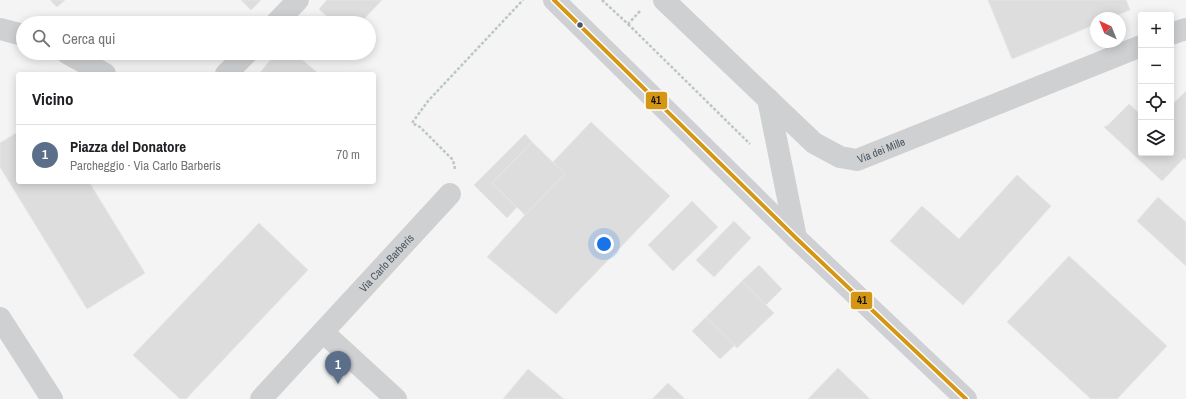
<!DOCTYPE html>
<html lang="it">
<meta charset="utf-8">
<style>
:root{--surface:#fff;--page:#f2f2f2;--text:#202124;--muted:#757577;--line:#e0e0e0;--accent:#868d94}
body{margin:0;font-family:"Archivo Narrow",sans-serif;background:var(--page);color:var(--text)}
.controls{position:absolute;right:12px;top:12px;display:grid;overflow:hidden;border-radius:4px;box-shadow:0 2px 10px #0003}
.controls button{width:36px;height:36px;display:grid;place-items:center;padding:0;border:0;border-bottom:1px solid var(--line);background:var(--surface);color:var(--text);font:20px sans-serif}
.compass{position:absolute;left:1090px;top:12px;width:36px;height:36px;border-radius:50%;background:var(--surface);box-shadow:0 2px 10px #0003;rotate:317deg}
.you{position:absolute;left:604px;top:244px;width:14px;height:14px;margin:-10px;border:3px solid #fff;border-radius:50%;background:#1a73e8;box-shadow:0 0 0 6px #1a73e833}
.badge{display:grid;place-items:center;width:26px;height:26px;border-radius:50%;background:var(--accent);color:#fff;font-size:13px;font-weight:700}
.pin{position:absolute;translate:-50% -33px;filter:drop-shadow(0 1px 2px #0008)}
.pin::after{content:'';position:absolute;top:21px;width:14px;height:12px;background:inherit;clip-path:polygon(0 0,100% 0,50% 100%)}
.list{margin:0;padding:0;list-style:none}
h2{display:flex;justify-content:space-between;align-items:center;height:52px;margin:0;padding:0 16px;font-size:17px}
h2 small{font-size:13px;font-weight:400;color:var(--muted)}
.list li{display:grid;grid-template-columns:26px 1fr auto;gap:12px;align-items:center;box-sizing:border-box;height:60px;padding:0 16px;border-top:1px solid var(--line)}
.list b{display:block;font-size:15px;white-space:nowrap}
.list p{margin:0;font-size:13px;white-space:nowrap;color:var(--muted)}
.list em{font-size:13px;font-style:normal;color:var(--muted)}
.icon{flex:none;width:22px;height:22px;fill:none;stroke:currentColor;stroke-width:2;stroke-linecap:round;stroke-linejoin:round}
.map{position:relative;flex:none;width:1186px;height:399px;overflow:hidden}
.search{position:absolute;background:var(--surface);box-shadow:0 2px 10px #0003;left:16px;top:16px;width:360px;height:44px;display:flex;align-items:center;gap:10px;box-sizing:border-box;padding:0 14px;border-radius:22px;color:var(--muted);font-size:15px}
.panel{position:absolute;background:var(--surface);box-shadow:0 2px 10px #0003;left:16px;top:72px;width:360px;height:112px;border-radius:4px}
.map>svg:first-child{display:block}
.building{fill:#ddddde;stroke:#e5e6e7}
.lines{fill:none;stroke-linecap:round;stroke-linejoin:round}
.path{stroke:#bcc7c4;stroke-width:2.5;stroke-dasharray:3 2;stroke-linecap:butt}
.street{stroke:#ced0d2;stroke-width:22}
.secondary{stroke:#ced0d4;stroke-width:22}
.bus-1-casing{stroke:#fff;stroke-width:7}
.bus-1{stroke:#d49613;stroke-width:4}
.bus-dot{fill:#4a5661;stroke:#fff;stroke-width:1.5}
.labels{text-anchor:middle;dominant-baseline:central;stroke-width:3;stroke-linejoin:round;paint-order:stroke}
.street-label{font-size:11px;fill:#4a5661;stroke:#fff}
.line-badge{stroke:#fff;stroke-width:1.5}
.pale-badge-label{font-size:11px;text-anchor:middle;font-weight:bold;fill:#111}
</style>
<div class="map">
<svg width="1186" height="399" viewBox="0 0 1186 399">
<rect width="100%" height="100%" fill="#f4f4f4"/>
<g class="building">
<polygon points="50,0 65,0 57,7"/>
<polygon points="241,0 261,0 251,10"/>
<polygon points="327,0 382,0 360,23 334,23 319,9"/>
<polygon points="988,0 1126,0 1130,10 1110,18 1096,18 1096,24 1012,59"/>
<polygon points="276,53 294,53 319,74 259,74"/>
<polygon points="1186,91 1186,160 1184,158 1162,181 1104,127 1108,125 1129,104 1141,115 1141,153 1171,153 1171,106"/>
<polygon points="591,122 670,196 556,314 487,257 525,215 565,174 553,162"/>
<polygon points="18,132 18,182 89,182 145,273 87,309 0,167 0,143"/>
<polygon points="525,134 532,142 492,183 517,207 507,218 474,185"/>
<polygon points="532,142 565,174 525,215 492,183"/>
<polygon points="1017,175 1051,206 963,305 890,241 922,206 959,239"/>
<polygon points="1158,197 1186,222 1186,266 1137,221"/>
<polygon points="692,201 718,227 673,271 648,245"/>
<polygon points="734,221 751,238 714,277 696,260"/>
<polygon points="259,223 308,270 186,399 180,399 133,355"/>
<polygon points="1069,256 1167,346 1117,399 1091,399 1007,322"/>
<polygon points="759,265 782,289 766,305 742,281"/>
<polygon points="742,281 774,313 737,348 706,317"/>
<polygon points="706,317 735,345 720,359 692,331"/>
<polygon points="838,368 870,399 808,399"/>
<polygon points="528,369 564,399 503,399"/>
<polygon points="668,383 685,399 652,399"/>
</g>
<g class="lines">
<g class="path">
<polyline points="602,0 628,24 641,10"/>
<polyline points="628,24 750,144"/>
<polyline points="455,169 453,160 420,127 412,123 428,101 523,0"/>
</g>
<g class="street">
<path id="s1" d="M664,0l150,143 26,14 17,3 284,-114"/>
<polyline points="276,23 298,0"/>
<polyline points="0,29 23,35"/>
<polyline points="1171,34 1186,29"/>
<polyline points="67,53 105,74"/>
<polyline points="226,74 247,53"/>
<polyline points="768,99 796,238"/>
<polyline points="0,318 52,399"/>
<polyline points="323,332 396,399"/>
<path id="s2" d="M261,399l189,-205"/>
</g>
<polyline class="secondary" points="554,0 796,238 966,399"/>
<g class="bus-1-casing">
<polyline id="bus-1" points="554,0 796,238 966,399"/>
</g>
<use href="#bus-1" class="bus-1"/>
</g>
<circle class="bus-dot" cx="580" cy="25" r="3.5"/>
<g class="labels">
<g class="street-label">
<text stroke="none"><textPath href="#s1" startOffset="280">Via dei Mille</textPath></text>
<text stroke="none"><textPath href="#s2" startOffset="185">Via Carlo Barberis</textPath></text>
</g>
</g>
<g class="line-badge">
<rect x="645" y="91" width="23" height="19" rx="4" fill="#d49613"/>
<rect x="850" y="291" width="23" height="19" rx="4" fill="#d49613"/>
</g>
<g class="pale-badge-label">
<text x="656" y="104">41</text>
<text x="862" y="304">41</text>
</g>
</svg>
<div class="controls">
<button>+</button>
<button>−</button>
<button><svg class="icon" aria-label="locate" viewBox="0 0 24 24"><circle cx="12" cy="12" r="6"/><path d="M12 2v4M12 18v4M2 12h4M18 12h4"/></svg></button>
<button><svg class="icon" aria-label="layers" viewBox="0 0 24 24"><path d="M12 4l9 5-9 5-9-5zM3 14l9 5 9-5"/></svg></button>
</div>
<svg class="compass" viewBox="-18 -18 36 36"><path d="M0-13l5 13h-10z" fill="#e53935"/><path d="M0 13l5-13h-10z" fill="#757577"/></svg>
<div class="you"></div>
<div class="pin badge" style="left:338px;top:384px;background:#5c6f8a">1</div>
<div class="search"><svg class="icon" aria-label="search" viewBox="0 0 24 24"><circle cx="10" cy="10" r="6"/><path d="M15 15l6 6"/></svg>Cerca qui</div>
<section class="panel">
<h2>Vicino<small></small></h2>
<ul class="list">
<li><span class="badge" style="background:#5c6f8a">1</span><div><b>Piazza del Donatore</b><p>Parcheggio · Via Carlo Barberis</p></div><em>70 m</em></li>
</ul>
</section>
</div>
